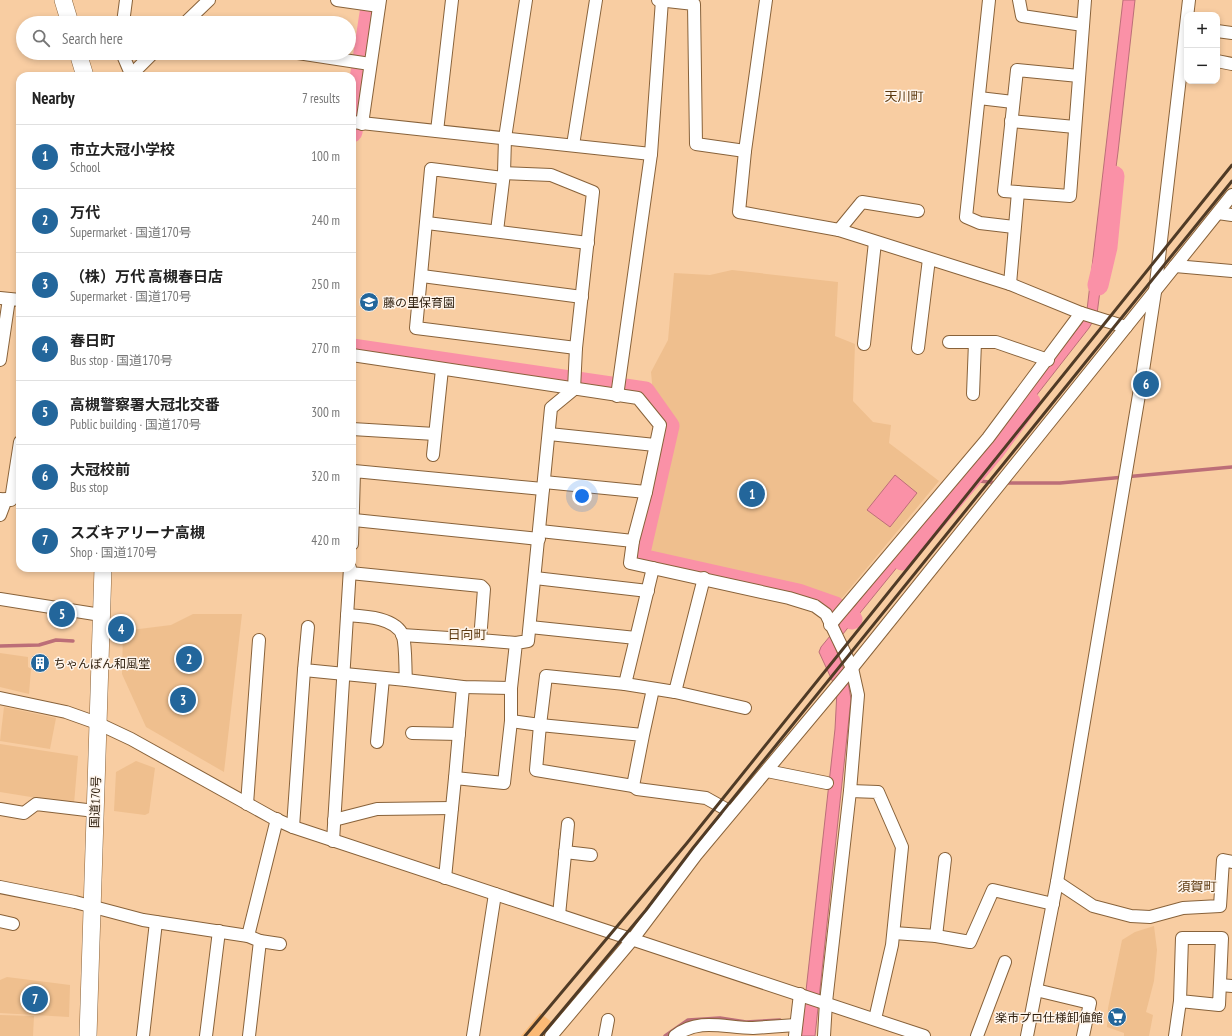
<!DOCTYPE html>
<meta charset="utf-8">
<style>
:root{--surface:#fff;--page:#f6f6f6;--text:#222;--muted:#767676;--line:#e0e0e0;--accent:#23669b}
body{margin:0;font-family:"PT Sans Narrow","Noto Sans JP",sans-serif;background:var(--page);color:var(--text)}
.controls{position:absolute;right:12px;top:12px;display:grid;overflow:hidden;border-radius:8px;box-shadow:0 2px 6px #0003}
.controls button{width:36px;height:36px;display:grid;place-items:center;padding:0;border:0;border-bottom:1px solid var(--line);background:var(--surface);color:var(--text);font:20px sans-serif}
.you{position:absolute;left:582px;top:496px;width:14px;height:14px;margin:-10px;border:3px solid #fff;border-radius:50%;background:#1a73e8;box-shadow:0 0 0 6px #1a73e833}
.badge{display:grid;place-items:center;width:26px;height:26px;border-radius:50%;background:var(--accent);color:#fff;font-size:13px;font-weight:700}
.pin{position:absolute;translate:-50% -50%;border:2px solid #fff;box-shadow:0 1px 4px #0006}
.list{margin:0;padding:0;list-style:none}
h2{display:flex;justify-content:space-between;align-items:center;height:52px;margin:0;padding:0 16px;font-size:17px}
h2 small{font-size:13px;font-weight:400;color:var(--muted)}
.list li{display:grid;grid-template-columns:26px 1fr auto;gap:12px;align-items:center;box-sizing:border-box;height:64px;padding:0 16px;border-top:1px solid var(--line)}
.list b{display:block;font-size:15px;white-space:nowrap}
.list p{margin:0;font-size:13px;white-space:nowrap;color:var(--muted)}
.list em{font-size:13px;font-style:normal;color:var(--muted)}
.icon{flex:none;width:22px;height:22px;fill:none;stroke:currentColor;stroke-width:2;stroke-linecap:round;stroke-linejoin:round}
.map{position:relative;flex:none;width:1232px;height:1036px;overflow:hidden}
.search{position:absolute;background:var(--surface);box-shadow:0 2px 6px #0003;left:16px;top:16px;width:340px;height:44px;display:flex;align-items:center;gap:10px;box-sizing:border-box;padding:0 14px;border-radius:22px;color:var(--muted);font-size:15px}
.panel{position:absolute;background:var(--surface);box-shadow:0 2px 6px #0003;left:16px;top:72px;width:340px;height:500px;border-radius:12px}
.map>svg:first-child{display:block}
.built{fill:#efbf8e}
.green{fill:#fbba76}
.water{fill:#fa91a7;stroke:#bc6e78}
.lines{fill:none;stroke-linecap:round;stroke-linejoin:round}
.stream{stroke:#bc6e78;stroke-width:3.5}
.river{stroke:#fa91a7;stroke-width:21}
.minor-casing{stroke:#88623a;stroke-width:14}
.highway-casing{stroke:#88623a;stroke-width:18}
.minor{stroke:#fff;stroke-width:12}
.highway{stroke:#fff;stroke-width:17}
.rail{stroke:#503b26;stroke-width:3}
.labels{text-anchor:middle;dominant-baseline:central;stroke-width:3;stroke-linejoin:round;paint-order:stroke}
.poi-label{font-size:12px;fill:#2c1c0b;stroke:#fef5ec;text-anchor:start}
.street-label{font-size:12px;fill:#2c1c0b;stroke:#fef5ec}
.neighbourhood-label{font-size:13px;fill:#5d3a10;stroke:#fef5ec}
</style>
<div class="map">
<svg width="1232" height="1036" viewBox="0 0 1232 1036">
<rect width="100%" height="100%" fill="#f8cda2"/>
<g class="built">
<polygon points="732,270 838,282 835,336 855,344 853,401 873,422 891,425 889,443 939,481 842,598 837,601 650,555 645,550 675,425 653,394 651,372 668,340 674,273 710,275"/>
<polygon points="193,614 242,614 224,772 146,727 122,674 123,631 171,625"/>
<polygon points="0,653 28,657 28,667 31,669 29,694 0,687"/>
<polygon points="4,707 56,718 50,749 0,741"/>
<polygon points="0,744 78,756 74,804 0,792"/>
<polygon points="136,761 155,768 149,813 145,815 114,811 116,772"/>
<polygon points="1154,926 1157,950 1154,981 1146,1012 1153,1015 1149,1036 1124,1036 1124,1033 1107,1027 1108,1008 1122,940 1135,932"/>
<polygon points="7,977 70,985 69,1017 0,1013 0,980"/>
<polygon points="0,1015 34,1016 33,1036 0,1036"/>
</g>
<polygon class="green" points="540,1013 558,1027 551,1036 521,1036"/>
<g class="water">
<polygon points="1123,0 1135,0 1118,152 1097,314 1089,328 1032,401 834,645 847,677 851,699 815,1036 801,1036 835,729 837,691 819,652 821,647 926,519 1082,323 1087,310"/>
<polygon points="895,475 917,493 890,527 867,510"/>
</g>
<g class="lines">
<g class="stream">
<polyline points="970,480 998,483"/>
<polyline points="1004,483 1060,483 1232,467"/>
<polyline points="0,646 39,645 56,640 73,641"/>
<polyline points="665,1036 688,1020 720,1018 746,1022 780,1020"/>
</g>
<g class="river">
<polyline points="352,132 372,0"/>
<polyline points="1098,285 1107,247 1114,176"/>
<polyline points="352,349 645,392 669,426 639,557 641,559 798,594 835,607 852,619"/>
<polyline points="902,560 994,451 1030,402"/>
</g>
<g class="minor-casing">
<g id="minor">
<polyline points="337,0 379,6"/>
<polyline points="658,0 694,4 696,144 745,151"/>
<polyline points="766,0 745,151 739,212 839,230 1010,284 1081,313 1126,327"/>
<polyline points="989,0 966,217 980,223 1014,227"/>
<polyline points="1019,0 1022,16 1083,25"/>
<polyline points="123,23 126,0"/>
<polyline points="185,23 209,0"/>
<polyline points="1217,31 1232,33"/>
<polyline points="122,53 131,74"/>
<polyline points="298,53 370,64"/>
<polyline points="1217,61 1232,64"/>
<polyline points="130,76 153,53"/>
<polyline points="1079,76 1017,70 1004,191 1070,196 1085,0"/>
<polyline points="979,98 1013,102"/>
<polyline points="1011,121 1075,127"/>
<polyline points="352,122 651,154"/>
<polyline points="362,124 380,0"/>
<polyline points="437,131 452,0"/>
<polyline points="573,145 596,0"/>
<polyline points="503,178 431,169 416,328 576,348"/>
<polyline points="1218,213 1232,215"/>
<polyline points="427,223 588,243"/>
<polyline points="839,230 862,202 918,211"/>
<polyline points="497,231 504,173 505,138 526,0"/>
<polyline points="1175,266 1232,271"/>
<polyline points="422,276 582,297"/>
<polyline points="1010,284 1018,192"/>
<polyline points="0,298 20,300"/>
<polyline points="949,342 996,342 1048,360"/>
<polyline points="864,344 875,242"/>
<polyline points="918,348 929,259"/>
<polyline points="352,355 638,398 660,425 646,492 633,541 630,563 789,598 815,606 826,614 852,668 858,695 850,791 826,1002 824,1036"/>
<polyline points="0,360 9,299"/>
<polyline points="973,394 975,342"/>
<polyline points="617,396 651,154 662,0"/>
<polyline points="352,429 435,434"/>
<polyline points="549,434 655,445"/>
<polyline points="433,455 442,369"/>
<polyline points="544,482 646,492"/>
<polyline points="0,499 11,500 20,442"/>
<polyline points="0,515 6,499"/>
<polyline points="354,520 539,539"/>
<polyline points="540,531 633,541"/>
<polyline points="352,544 354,471 543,489"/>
<polyline points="350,573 481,586 484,589 480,640 516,643"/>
<polyline points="535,578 648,591"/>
<polyline points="0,599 101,615"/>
<polyline points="830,625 988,438 1081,313"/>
<path d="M308,627l-4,43 102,10c-1,-12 0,-32 -3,-44 -7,-19 -40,-20 -56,-21"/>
<polyline points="530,627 636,638"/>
<polyline points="402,635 480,640"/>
<polyline points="406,680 463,687 511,688"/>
<polyline points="625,684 675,692 704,578"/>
<polyline points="675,692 745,708"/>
<polyline points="0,698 66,712 97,723 131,739 273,818 293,827 924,1036"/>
<polyline points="511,721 540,725 546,676 625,684 653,568"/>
<polyline points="412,733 459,734"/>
<polyline points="643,735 633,786 536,770 540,725 643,735 653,689"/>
<polyline points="377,742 383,678"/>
<polyline points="767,771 827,783"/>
<polyline points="455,778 463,687"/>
<polyline points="633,786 637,789 706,798 731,812"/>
<polyline points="850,791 878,792 902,847 892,945 875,1019"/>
<polyline points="247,804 259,640"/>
<polyline points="0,809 24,813 36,804 95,811"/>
<polyline points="334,820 377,809 452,808"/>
<polyline points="293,827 304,670"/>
<polyline points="333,841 350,568"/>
<polyline points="565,852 591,855"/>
<polyline points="445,878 455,778 504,783 511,721 511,688 516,643 528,641 551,408 574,389 576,348 593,192 551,175 504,173"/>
<polyline points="1057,882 1093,906 1131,916 1150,917 1183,908 1220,906 1223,860 1232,862"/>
<polyline points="0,887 75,902 143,920 248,936 260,941 249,1036"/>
<polyline points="559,915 568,824"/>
<polyline points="0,921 13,924"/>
<polyline points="894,933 936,936 970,942 993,890 1053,904"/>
<polyline points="248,936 277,819"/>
<polyline points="936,936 945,859"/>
<polyline points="260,941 280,944"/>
<polyline points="1220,985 1232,986"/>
<polyline points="1036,990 1090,1003 1083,1036"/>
<polyline points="143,1036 156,922"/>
<polyline points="206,1036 219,931"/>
<polyline points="473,1036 495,894"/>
<polyline points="551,1036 632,940 696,855 848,673 1232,195"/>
<polyline points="605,1036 608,1020"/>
<path d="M675,1036c24,-19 50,-8 78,-8 14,-1 29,-2 43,-3"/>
<polyline points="795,1036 800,994"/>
<polyline points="977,1036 1005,962"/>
<polyline points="1027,1036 1057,882 1142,377 1155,292 1189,0"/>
<polyline points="1175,1036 1180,1001 1182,938 1222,938 1219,1005 1180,1001"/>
</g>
</g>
<g class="highway-casing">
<g id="highway">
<polyline points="63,0 70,23"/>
<polyline points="78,53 85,76"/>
<polyline points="88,1036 103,568"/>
</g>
</g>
<use href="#minor" class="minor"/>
<use href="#highway" class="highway"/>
<g class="rail">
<polyline points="525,1036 687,843 1232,165"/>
<polyline points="541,1036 646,910 693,848 1232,181"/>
</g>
</g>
<defs>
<g id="school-disc" transform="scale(1)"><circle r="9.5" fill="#23669b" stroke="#fef5ec"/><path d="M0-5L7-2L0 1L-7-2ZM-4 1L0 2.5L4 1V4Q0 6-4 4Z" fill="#fff"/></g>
<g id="building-disc" transform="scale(1)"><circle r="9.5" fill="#23669b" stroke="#fef5ec"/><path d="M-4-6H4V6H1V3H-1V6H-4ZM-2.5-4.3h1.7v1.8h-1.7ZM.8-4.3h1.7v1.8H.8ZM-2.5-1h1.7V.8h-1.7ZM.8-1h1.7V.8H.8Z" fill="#fff"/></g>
<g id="supermarket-disc" transform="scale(1)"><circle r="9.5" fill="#23669b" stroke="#fef5ec"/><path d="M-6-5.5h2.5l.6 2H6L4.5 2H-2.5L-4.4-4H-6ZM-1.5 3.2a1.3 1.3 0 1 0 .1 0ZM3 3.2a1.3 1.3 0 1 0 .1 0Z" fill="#fff"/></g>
</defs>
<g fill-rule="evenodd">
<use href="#school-disc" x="369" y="302"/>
<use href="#building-disc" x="40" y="663"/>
<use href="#supermarket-disc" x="1117" y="1017"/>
</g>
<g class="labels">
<g class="poi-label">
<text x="383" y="302">藤の里保育園</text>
<text x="54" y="663">ちゃんぽん和風堂</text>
<text x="1103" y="1017" text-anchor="end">楽市プロ仕様卸値館</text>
</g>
<g class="street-label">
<text transform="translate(95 802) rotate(-88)">国道170号</text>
</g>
<g class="neighbourhood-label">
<text x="904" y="96">天川町</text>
<text x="467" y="634">日向町</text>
<text x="1197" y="886">須賀町</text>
</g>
</g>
</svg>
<div class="controls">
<button>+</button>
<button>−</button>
</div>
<div class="you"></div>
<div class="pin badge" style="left:752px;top:494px">1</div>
<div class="pin badge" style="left:189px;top:659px">2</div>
<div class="pin badge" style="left:183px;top:700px">3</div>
<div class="pin badge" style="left:121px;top:629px">4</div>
<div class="pin badge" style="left:62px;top:614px">5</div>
<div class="pin badge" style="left:1146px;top:384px">6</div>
<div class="pin badge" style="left:35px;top:999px">7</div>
<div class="search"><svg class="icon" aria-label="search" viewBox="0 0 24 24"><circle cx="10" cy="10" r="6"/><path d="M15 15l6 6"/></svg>Search here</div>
<section class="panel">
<h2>Nearby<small>7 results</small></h2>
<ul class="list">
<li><span class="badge">1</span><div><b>市立大冠小学校</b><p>School</p></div><em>100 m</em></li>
<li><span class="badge">2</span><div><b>万代</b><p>Supermarket · 国道170号</p></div><em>240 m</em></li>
<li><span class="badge">3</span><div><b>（株）万代 高槻春日店</b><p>Supermarket · 国道170号</p></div><em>250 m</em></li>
<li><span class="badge">4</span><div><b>春日町</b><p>Bus stop · 国道170号</p></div><em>270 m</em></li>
<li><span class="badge">5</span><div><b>高槻警察署大冠北交番</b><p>Public building · 国道170号</p></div><em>300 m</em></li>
<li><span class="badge">6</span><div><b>大冠校前</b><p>Bus stop</p></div><em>320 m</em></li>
<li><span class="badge">7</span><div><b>スズキアリーナ高槻</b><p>Shop · 国道170号</p></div><em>420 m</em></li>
</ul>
</section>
</div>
